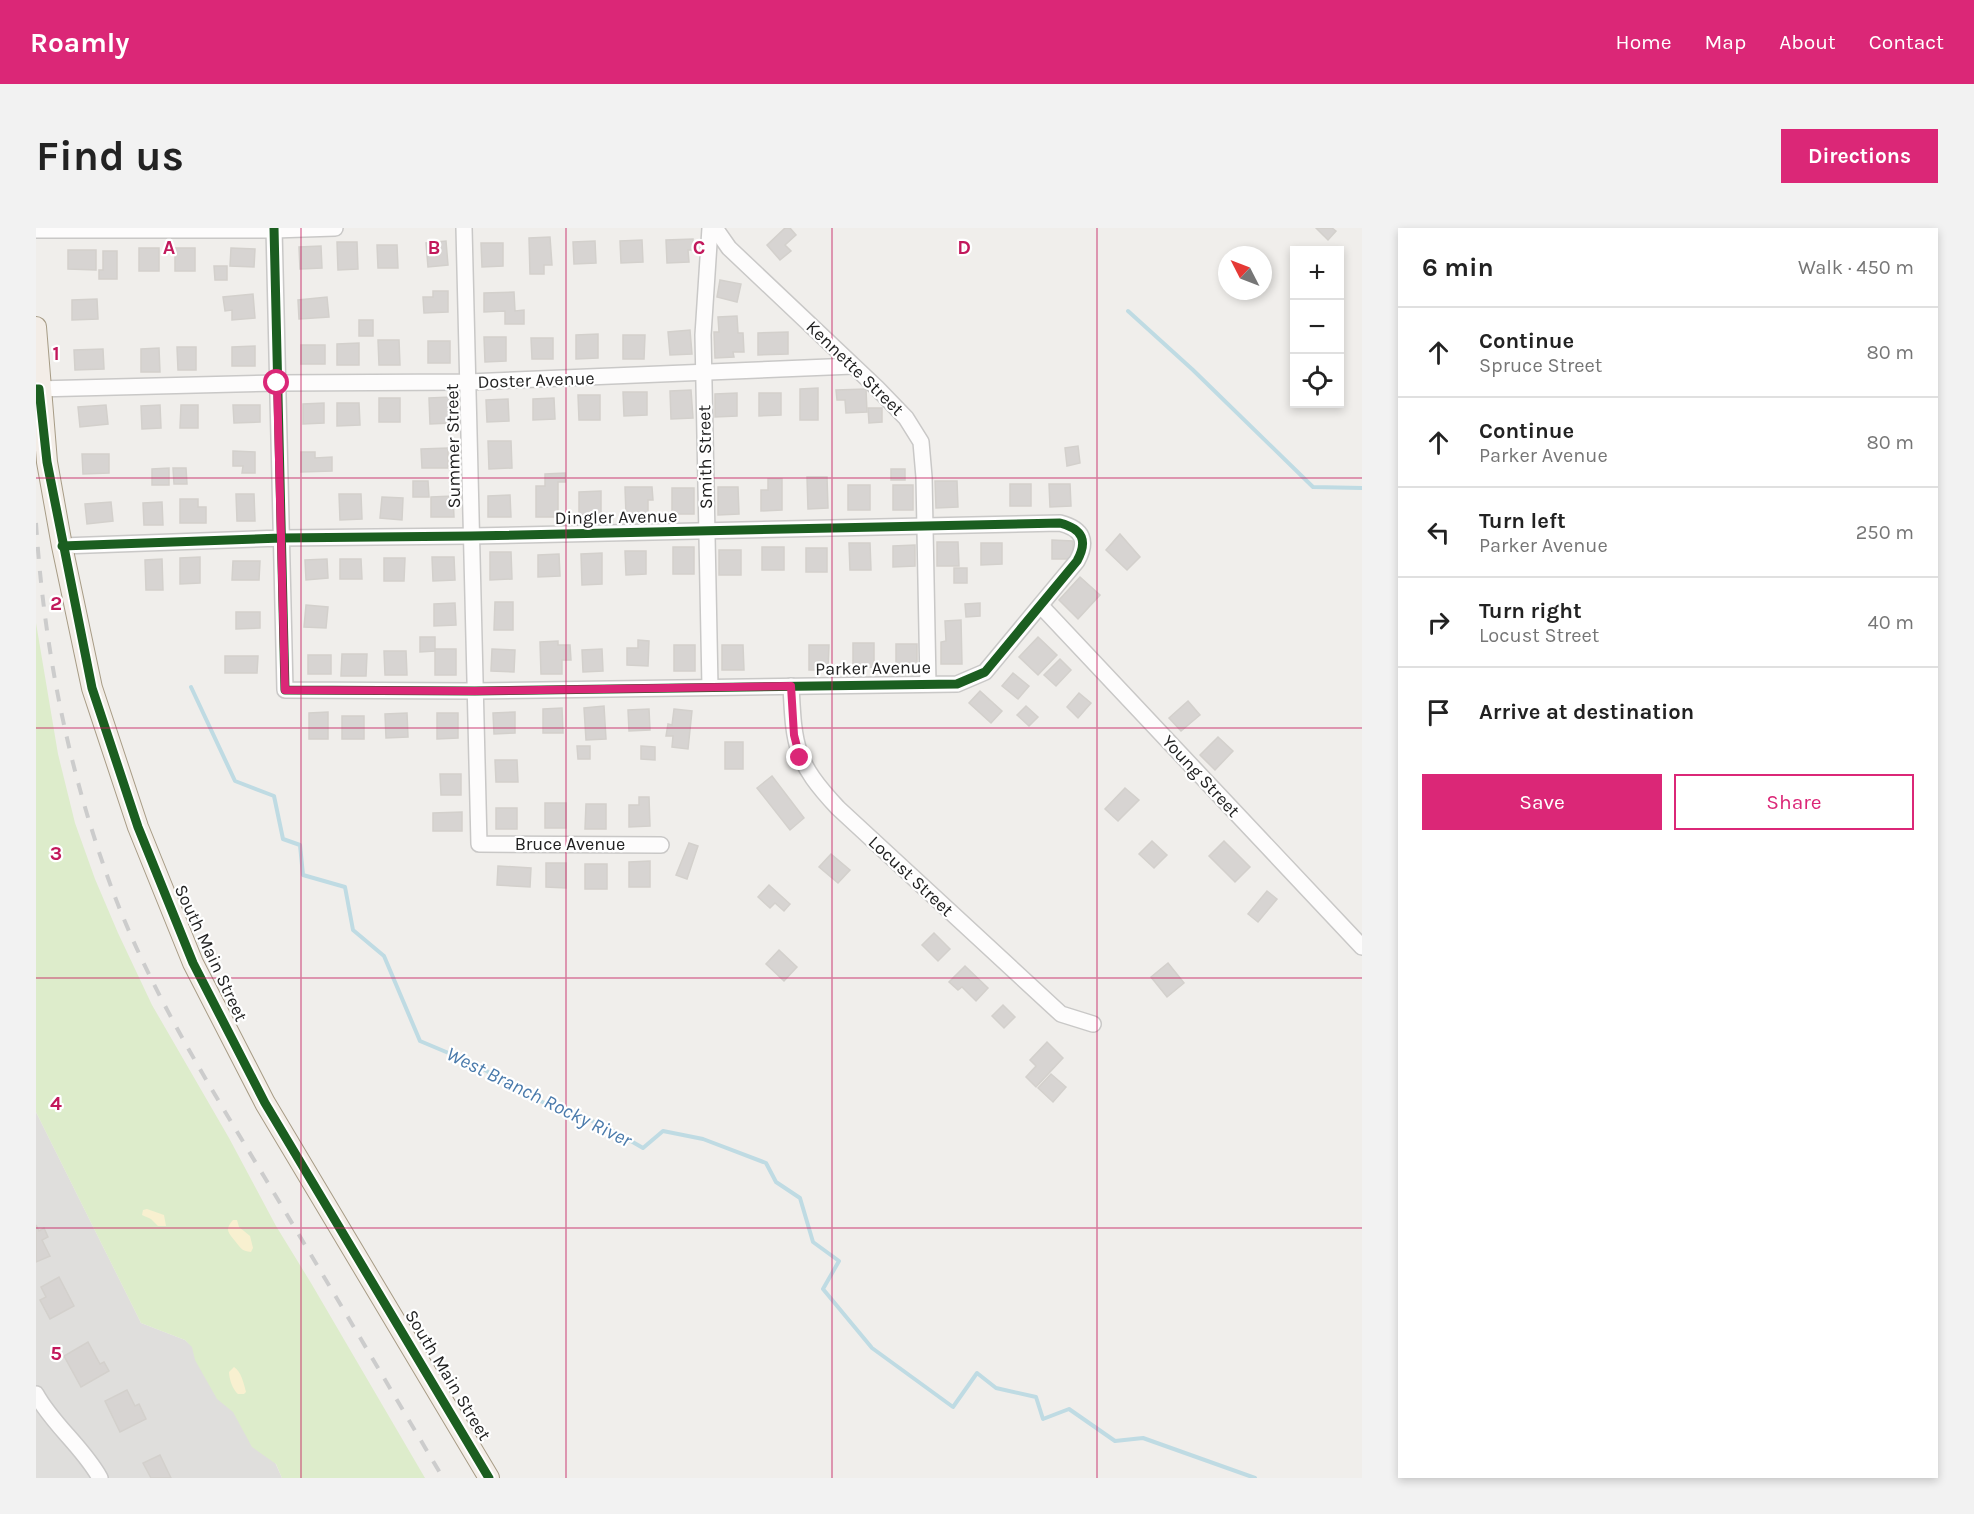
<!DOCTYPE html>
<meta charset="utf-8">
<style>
:root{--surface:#fff;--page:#f2f2f2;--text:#222;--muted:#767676;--line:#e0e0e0;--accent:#db2777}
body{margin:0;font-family:Karla,sans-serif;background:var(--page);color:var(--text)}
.controls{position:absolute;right:18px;top:18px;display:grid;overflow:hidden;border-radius:0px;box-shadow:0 3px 9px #0003}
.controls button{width:54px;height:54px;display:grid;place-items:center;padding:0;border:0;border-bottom:2px solid var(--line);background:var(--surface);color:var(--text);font:30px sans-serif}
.compass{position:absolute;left:1182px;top:18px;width:54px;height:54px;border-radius:50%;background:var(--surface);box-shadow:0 3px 9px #0003;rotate:312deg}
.stop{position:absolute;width:18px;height:18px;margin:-14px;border:4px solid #db2777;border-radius:50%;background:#fff}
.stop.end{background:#db2777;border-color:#fff;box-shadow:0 2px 6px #0008}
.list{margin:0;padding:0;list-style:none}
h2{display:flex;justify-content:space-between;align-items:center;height:78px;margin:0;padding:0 24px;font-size:26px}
h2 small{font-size:20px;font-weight:400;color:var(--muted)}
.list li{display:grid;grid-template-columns:39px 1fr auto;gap:18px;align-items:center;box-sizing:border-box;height:90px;padding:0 24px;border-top:2px solid var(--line)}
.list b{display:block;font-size:22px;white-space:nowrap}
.list p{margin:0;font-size:20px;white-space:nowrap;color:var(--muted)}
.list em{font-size:20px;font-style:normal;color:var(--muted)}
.actions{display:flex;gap:12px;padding:18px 24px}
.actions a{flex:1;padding:14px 0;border:2px solid var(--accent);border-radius:0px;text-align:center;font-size:21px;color:var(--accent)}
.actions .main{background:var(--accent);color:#fff}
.icon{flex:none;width:33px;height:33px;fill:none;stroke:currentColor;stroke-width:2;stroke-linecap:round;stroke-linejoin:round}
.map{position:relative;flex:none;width:1326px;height:1250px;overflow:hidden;border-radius:0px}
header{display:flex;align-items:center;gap:36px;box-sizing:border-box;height:84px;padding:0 30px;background:var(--accent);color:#fff}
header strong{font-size:28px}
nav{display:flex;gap:33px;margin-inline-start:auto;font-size:21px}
.intro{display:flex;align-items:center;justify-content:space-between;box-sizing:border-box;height:144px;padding:0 36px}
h1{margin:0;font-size:42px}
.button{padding:15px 27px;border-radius:0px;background:var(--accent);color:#fff;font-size:21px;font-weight:700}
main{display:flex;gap:36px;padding:0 36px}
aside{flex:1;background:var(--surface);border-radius:0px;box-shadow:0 3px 9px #0003}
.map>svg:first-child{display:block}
.residential{fill:#dfdedc}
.grass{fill:#ddeccb}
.sand{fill:#f8f0d0}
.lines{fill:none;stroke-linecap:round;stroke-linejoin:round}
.stream{stroke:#bfdbe3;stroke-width:4}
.building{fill:#d7d4d2;stroke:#d3d0cc;stroke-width:1.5}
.minor-casing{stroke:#c9c8c7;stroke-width:18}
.major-casing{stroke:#a79c86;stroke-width:22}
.minor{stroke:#fdfcfc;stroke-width:15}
.major{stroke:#f3ede7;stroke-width:20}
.rail{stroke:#ccc;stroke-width:4;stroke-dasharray:12 12;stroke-linecap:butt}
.cycleway-casing{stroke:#fff;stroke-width:13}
.cycleway{stroke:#1b5e20;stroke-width:9}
.route{stroke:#db2777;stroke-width:8}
.grid{fill:none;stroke:#c2185b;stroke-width:1.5;stroke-opacity:0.55}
.labels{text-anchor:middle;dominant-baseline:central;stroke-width:4.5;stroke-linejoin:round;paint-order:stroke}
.street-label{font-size:18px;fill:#222;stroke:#fff}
.water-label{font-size:20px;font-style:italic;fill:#4a7aab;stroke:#fff}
.grid-label{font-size:20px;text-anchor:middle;font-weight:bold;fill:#c2185b;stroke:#fff;stroke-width:4.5;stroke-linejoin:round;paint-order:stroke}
</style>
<header>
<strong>Roamly</strong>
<nav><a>Home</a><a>Map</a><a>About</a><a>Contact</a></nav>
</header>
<div class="intro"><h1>Find us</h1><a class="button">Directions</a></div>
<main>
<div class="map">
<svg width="1326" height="1250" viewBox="0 0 1326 1250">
<rect width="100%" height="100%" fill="#f0eeeb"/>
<polygon class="residential" points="0,884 105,1095 149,1112 193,1150 212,1174 246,1250 0,1250"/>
<polygon class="grass" points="0,395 22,526 39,595 59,651 82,705 116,777 193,910 240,998 275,1055 389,1250 246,1250 240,1236 216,1219 197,1184 181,1171 159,1132 156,1119 149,1112 105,1095 0,884"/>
<g class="sand">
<polygon points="111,981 128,987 130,998 122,998 115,991 106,987 107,982"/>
<path d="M197,992h4l2,7 11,9 3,12 -2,4c-10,-1 -10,-4 -16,-11 -6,-8 -11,-11 -2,-21z"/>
<path d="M198,1139c7,4 10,17 12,25l-2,2h-6c-5,-4 -9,-15 -9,-22z"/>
</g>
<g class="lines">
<g class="stream">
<polyline points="1092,83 1157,142 1277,259 1326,260"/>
<polyline points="155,459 199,553 238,568 247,611 264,617 267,647 309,659 317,702 348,728 384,813 441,837 491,868 569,898 607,920 627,903 667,911 730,935 740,954 764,970 777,1014 803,1033 787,1061 836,1120 917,1179 941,1145 960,1160 1000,1169 1007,1191 1033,1181 1079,1213 1107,1210 1219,1250"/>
</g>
</g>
<g class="building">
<polygon points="749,0 754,0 760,7 749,17 755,23 744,32 731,17"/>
<polygon points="1280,0 1296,0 1300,3 1292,12"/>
<polygon points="514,9 516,37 508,37 508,46 494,46 493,10"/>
<polygon points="657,11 657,22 652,22 653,34 631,35 630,12"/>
<polygon points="606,12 607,34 585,35 584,13"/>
<polygon points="410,13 412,37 392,39 390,15"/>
<polygon points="559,13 560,35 538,36 537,14"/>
<polygon points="301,14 321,14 322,41 302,42"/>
<polygon points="445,15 467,15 467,38 446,39"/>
<polygon points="341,17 361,17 362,40 342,40"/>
<polygon points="285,18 286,40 264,41 263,19"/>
<rect x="103" y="20" width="20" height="23"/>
<rect x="139" y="20" width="20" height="23"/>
<polygon points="195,20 219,21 218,39 194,38"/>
<polygon points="32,22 60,22 60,42 32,41"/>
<polygon points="67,23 81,23 81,51 63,51 63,42 67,42"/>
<polygon points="178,38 191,38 191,52 179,52"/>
<polygon points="684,52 705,56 701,74 681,69"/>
<polygon points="397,63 412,63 412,84 388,85 387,69 397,69"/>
<polygon points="478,64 479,83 488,82 488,96 469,96 469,83 448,84 448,65"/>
<polygon points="217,66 219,90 196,92 196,82 189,83 187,69"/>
<polygon points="291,69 293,89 263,91 262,72"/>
<polygon points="61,71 62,91 36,92 36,72"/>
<polygon points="701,88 702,105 707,105 708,124 697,124 698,129 679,130 678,104 683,104 682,89"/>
<rect x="323" y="92" width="14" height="16"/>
<polygon points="654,102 656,126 634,127 632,104"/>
<polygon points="752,104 752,126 722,127 722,105"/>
<polygon points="562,106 562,130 540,131 540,107"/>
<polygon points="587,107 609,107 608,131 587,131"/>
<polygon points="448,109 470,109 470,133 449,134"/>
<polygon points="495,110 517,110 517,131 496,131"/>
<polygon points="342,112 363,112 364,137 343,137"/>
<rect x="392" y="113" width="22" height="22"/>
<polygon points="323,115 323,137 301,137 301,116"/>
<rect x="265" y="117" width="24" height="19"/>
<polygon points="219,118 219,138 196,138 196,119"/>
<polygon points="141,119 160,119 160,142 142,142"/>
<polygon points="123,120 124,144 105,144 105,121"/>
<polygon points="67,121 68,141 39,142 38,122"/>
<polygon points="782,160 782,192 764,192 764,161"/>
<polygon points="830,161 831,184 810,185 809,172 801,172 800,162"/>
<polygon points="655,162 657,190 635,191 634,163"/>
<polygon points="587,164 611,164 611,187 588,188"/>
<polygon points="701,165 701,188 679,189 679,166"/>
<polygon points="723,165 745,165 745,187 723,188"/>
<polygon points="542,167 564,167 564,192 543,192"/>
<polygon points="415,169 415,195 394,196 393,170"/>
<rect x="343" y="170" width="21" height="24"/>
<polygon points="518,170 519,191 497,192 497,171"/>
<polygon points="472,171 473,193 451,194 450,172"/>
<polygon points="288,175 288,195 267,196 267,176"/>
<polygon points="301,175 323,175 324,197 301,198"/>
<polygon points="70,177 72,196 44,199 42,179"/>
<polygon points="124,177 125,200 106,201 105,178"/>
<polygon points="145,177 162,177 162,200 144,200"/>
<polygon points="197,177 224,177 224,194 198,195"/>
<polygon points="832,180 846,180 846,194 833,195"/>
<polygon points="452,213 475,213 476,240 453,241"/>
<polygon points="1042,218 1044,235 1031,238 1029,220"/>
<polygon points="412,220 412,240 386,240 385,221"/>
<polygon points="197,223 219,224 219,245 206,245 207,238 197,238"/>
<polygon points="265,224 279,224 279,230 296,229 296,243 265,244"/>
<polygon points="46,226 73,226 73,245 47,246"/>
<polygon points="133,240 133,257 116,257 116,241"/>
<polygon points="137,240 150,240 151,256 138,256"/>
<rect x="855" y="241" width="14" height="11"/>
<polygon points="529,245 529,254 522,254 522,289 500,289 500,258 509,258 509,246"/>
<polygon points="771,249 791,249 792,280 772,281"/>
<polygon points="732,251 746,251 746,282 725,283 725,262 732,262"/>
<polygon points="377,253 392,253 393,269 377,269"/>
<polygon points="899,253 921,253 922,279 900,280"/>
<rect x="974" y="256" width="21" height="22"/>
<polygon points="1013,256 1034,256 1035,278 1014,279"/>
<rect x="812" y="257" width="22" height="25"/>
<rect x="857" y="257" width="20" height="25"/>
<polygon points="589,259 616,259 617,272 612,272 612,287 590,287"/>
<polygon points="682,259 702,259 703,286 682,287"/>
<rect x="636" y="260" width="22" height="26"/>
<polygon points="565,263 565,286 543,287 543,264"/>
<polygon points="200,266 218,266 219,293 201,293"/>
<polygon points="303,266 325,266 326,291 304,292"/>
<polygon points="474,267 475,289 452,289 452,268"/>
<polygon points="417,268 418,289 395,289 395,269"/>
<polygon points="346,269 367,270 366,292 344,290"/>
<polygon points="144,271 162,271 162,279 170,279 170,295 144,295"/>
<polygon points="75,274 77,293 51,296 49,276"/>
<polygon points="126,274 127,297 108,297 107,275"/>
<polygon points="1084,306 1104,329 1091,342 1070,322"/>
<polygon points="1016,312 1037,313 1037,331 1016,331"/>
<polygon points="901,314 922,314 923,338 901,338"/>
<polygon points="813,315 834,315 835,342 814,342"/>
<polygon points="945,315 966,315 966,336 945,337"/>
<polygon points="879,317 879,338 857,339 857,318"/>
<rect x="637" y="319" width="21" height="27"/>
<rect x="726" y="319" width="22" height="23"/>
<rect x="770" y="320" width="21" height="24"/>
<rect x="683" y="322" width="22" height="25"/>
<polygon points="589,323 610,323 610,346 590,347"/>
<polygon points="454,324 475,324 476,351 454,352"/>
<polygon points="566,325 566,356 546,357 545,326"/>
<polygon points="523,326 524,348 502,349 502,327"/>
<polygon points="164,329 164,355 144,356 144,330"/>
<polygon points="396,329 418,329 419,352 397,353"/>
<polygon points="348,330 369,330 368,353 348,353"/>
<polygon points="126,331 127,362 110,362 109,332"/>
<polygon points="291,331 292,350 270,352 269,332"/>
<polygon points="304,331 325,331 326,351 304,351"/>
<polygon points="197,333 224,333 223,352 196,352"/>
<rect x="918" y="340" width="13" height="15"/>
<polygon points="1044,349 1064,367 1042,391 1023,372"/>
<polygon points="459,374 477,374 477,402 458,402"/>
<polygon points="419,375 420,397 398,398 398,376"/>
<polygon points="944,375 944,388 930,389 929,376"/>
<polygon points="270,377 292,379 290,400 268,399"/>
<polygon points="200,384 224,384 224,400 200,401"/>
<polygon points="925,392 926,436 905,436 905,414 910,413 909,393"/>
<polygon points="384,409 399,409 399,423 384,424"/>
<polygon points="1002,409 1021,427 1002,447 983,429"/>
<polygon points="602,412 613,413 612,438 591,437 591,420 602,420"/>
<polygon points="522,413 522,417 534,417 535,432 526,432 526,446 505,446 504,414"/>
<polygon points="817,415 838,415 838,439 817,440"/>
<polygon points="860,416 881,416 881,439 860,440"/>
<rect x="638" y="417" width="21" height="26"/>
<polygon points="686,417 707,417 708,442 686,442"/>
<polygon points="773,417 793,417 792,442 773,442"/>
<rect x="399" y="421" width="21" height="26"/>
<polygon points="456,421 479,422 478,444 455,443"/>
<polygon points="566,421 567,443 547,444 546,422"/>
<polygon points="348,423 370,423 371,447 349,447"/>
<polygon points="306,426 331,426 330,448 305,448"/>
<rect x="272" y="427" width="23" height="19"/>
<polygon points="189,428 222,428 221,445 189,445"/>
<polygon points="1024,431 1035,442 1020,458 1008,447"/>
<polygon points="977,445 993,458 982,471 966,458"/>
<polygon points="944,463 966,483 955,495 933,475"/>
<polygon points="1043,465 1055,475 1042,490 1031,479"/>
<polygon points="1152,473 1164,487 1145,503 1133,490"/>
<polygon points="568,478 570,511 550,512 548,480"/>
<polygon points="990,478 1002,489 993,498 981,487"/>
<polygon points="526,480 527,505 507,505 507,481"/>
<polygon points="613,481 614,502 593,503 592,482"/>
<polygon points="638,481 656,483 652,521 636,519 637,508 630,508 632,496 636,497"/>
<polygon points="292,484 292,511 273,511 273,485"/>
<polygon points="479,484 479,505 458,506 457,485"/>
<polygon points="371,485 372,509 350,510 349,486"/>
<polygon points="401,485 422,485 422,510 401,511"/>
<rect x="306" y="488" width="22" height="23"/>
<polygon points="1182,509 1197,523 1179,542 1164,527"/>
<rect x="689" y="514" width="18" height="27"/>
<polygon points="541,518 554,518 554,531 542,531"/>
<polygon points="605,518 619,519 619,532 605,531"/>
<polygon points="459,532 481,532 482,554 460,554"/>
<polygon points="404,546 425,546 425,567 405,567"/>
<polygon points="736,548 768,590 754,602 721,560"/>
<polygon points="1089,560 1103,572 1082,593 1069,581"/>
<polygon points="603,569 613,569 614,598 593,599 593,577 603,577"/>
<rect x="509" y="575" width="21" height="25"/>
<polygon points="550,576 570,576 570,601 549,601"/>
<rect x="460" y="580" width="21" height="21"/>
<polygon points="426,584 426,603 397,603 397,585"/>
<polygon points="1116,613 1131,627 1118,640 1103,626"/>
<polygon points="1188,613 1214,639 1199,654 1173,628"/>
<polygon points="653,615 662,618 651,651 640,647"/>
<polygon points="795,626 814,642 802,655 783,639"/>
<polygon points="614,633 614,659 593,659 593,634"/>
<polygon points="510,635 530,635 530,660 510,659"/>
<rect x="549" y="636" width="22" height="25"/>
<polygon points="462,638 495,640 494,659 461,657"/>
<polygon points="733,657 754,676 748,683 739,675 734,680 722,669"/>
<polygon points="1231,663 1241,671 1222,694 1212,686"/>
<polygon points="898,705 914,721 902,733 886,717"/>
<polygon points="743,722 761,739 748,753 730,736"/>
<polygon points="1132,735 1148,755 1131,769 1115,749"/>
<polygon points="929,738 952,760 940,773 926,759 922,762 913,754"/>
<polygon points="967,777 979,789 968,800 956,788"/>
<polygon points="1011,814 1027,830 1000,859 990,849 1000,838 994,832"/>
<polygon points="1015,846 1030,859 1017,874 1002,860"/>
<polygon points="0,997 3,1003 8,1000 12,1009 6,1012 14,1028 0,1034"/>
<polygon points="23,1049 38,1078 14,1091 4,1072 10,1069 5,1059"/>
<polygon points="52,1114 64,1136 68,1134 73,1143 45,1159 28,1128"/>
<polygon points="91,1162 99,1178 103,1176 110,1191 84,1204 69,1173"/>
<polygon points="124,1227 135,1250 115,1250 107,1235"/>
</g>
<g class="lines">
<g class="minor-casing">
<g id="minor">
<polyline points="428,0 443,616 625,617"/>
<polyline points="674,0 667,107 674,459"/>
<polyline points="679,0 693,20 841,160 870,190 885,214 888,249 892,456"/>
<polyline points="0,2 238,2 299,0"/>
<polyline points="0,161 241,155 432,154 817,138"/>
<path d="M26,318l219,-8 190,-2 589,-13c23,6 28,18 17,38l-92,111 -28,12 -482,7 -190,-1 -11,-462"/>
<polyline points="1005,378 1326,719"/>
<path d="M755,458c3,61 4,76 47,122l223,206 32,10"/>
<path d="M0,1166c17,31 47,53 64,84"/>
</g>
</g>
<g class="major-casing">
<polyline id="major" points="0,99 11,234 26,318 56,460 102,599 157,735 229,875 453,1250"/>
</g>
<use href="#minor" class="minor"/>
<use href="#major" class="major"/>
<path class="rail" d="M0,295c8,125 32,247 76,366 38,102 97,196 153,289 60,100 119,200 178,300"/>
<g class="cycleway-casing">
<g id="cycleway">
<polyline points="0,161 3,161 11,234 56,460 102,599 157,735 229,875 453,1250"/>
<path d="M26,318l219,-8 190,-2 589,-13c23,6 28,18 17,38l-92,111 -28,12 -482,7 -190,-1 -11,-462"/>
</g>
</g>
<use href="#cycleway" class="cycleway"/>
</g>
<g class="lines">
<polyline class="route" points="241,155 249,462 439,463 755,458 758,507 764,530"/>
</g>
<path class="grid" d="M265,0v1250M530,0v1250M796,0v1250M1061,0v1250M0,250h1326M0,500h1326M0,750h1326M0,1000h1326"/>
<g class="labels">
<g class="street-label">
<text transform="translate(819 140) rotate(44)">Kennette Street</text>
<text transform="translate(500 152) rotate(-2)">Doster Avenue</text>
<text transform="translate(417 218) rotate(-91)">Summer Street</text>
<text transform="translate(669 229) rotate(-91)">Smith Street</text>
<text transform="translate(580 289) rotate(-1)">Dingler Avenue</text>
<text transform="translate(837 440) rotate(-1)">Parker Avenue</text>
<text transform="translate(1165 548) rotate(47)">Young Street</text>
<text x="534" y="616">Bruce Avenue</text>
<text transform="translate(875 648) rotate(43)">Locust Street</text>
<text transform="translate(175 725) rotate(65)">South Main Street</text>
<text transform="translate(412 1147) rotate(59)">South Main Street</text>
</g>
<g class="water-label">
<text transform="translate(503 869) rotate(26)">West Branch Rocky River</text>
</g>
</g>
<g class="grid-label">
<text x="133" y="26">A</text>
<text x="398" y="26">B</text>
<text x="663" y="26">C</text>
<text x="928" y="26">D</text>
<text x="20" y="132">1</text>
<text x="20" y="382">2</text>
<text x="20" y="632">3</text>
<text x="20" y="882">4</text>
<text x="20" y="1132">5</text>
</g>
</svg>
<div class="controls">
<button>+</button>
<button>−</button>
<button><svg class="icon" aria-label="locate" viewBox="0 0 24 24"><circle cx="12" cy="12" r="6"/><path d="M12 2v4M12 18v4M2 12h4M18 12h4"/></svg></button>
</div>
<svg class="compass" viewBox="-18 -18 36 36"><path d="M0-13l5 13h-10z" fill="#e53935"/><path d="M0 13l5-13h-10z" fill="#767676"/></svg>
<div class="stop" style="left:241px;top:155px"></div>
<div class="stop end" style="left:764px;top:530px"></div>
</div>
<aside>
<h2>6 min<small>Walk · 450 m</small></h2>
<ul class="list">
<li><svg class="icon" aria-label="ahead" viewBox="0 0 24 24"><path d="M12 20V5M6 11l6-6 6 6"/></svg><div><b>Continue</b><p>Spruce Street</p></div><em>80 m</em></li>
<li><svg class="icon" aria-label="ahead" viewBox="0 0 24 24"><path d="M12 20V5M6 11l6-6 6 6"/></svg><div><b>Continue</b><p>Parker Avenue</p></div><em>80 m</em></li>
<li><svg class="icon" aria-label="left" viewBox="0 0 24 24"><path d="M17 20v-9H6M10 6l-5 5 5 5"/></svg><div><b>Turn left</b><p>Parker Avenue</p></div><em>250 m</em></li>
<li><svg class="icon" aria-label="right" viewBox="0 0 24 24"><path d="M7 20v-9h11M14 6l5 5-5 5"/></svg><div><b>Turn right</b><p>Locust Street</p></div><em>40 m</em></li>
<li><svg class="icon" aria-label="arrive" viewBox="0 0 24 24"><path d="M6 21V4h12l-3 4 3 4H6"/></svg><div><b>Arrive at destination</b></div></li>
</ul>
<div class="actions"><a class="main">Save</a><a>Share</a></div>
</aside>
</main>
